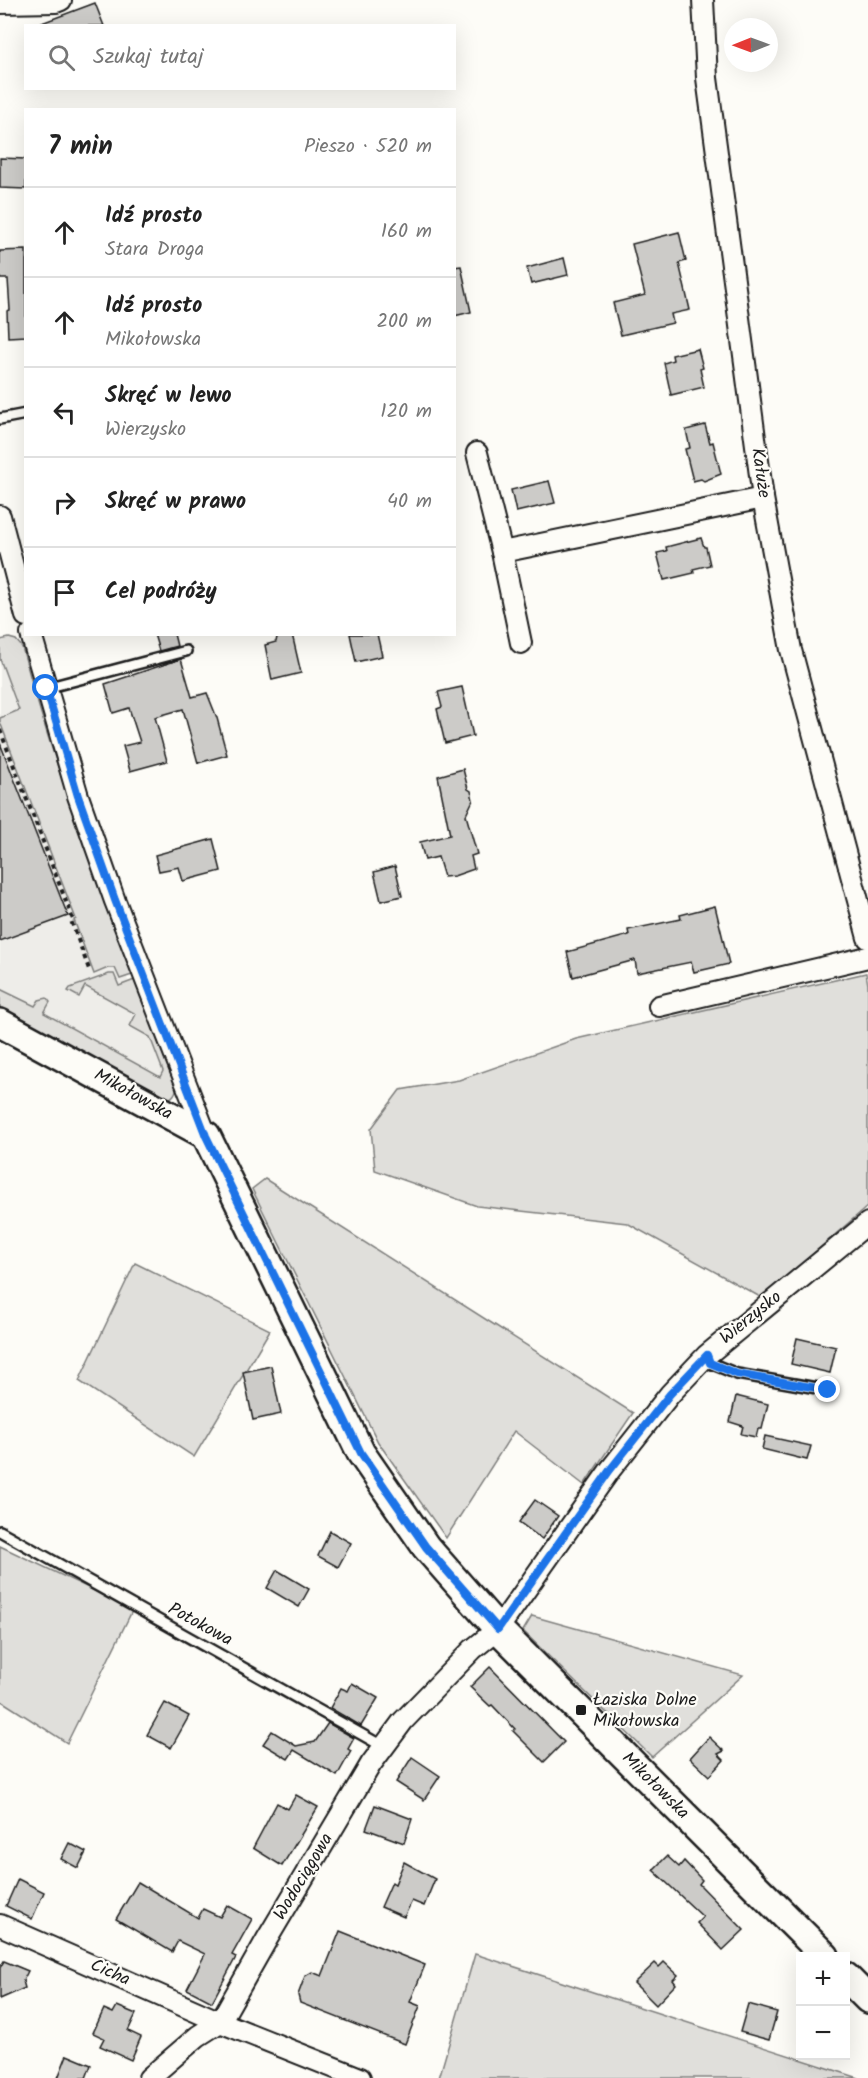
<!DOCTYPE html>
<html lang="pl">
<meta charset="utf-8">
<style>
:root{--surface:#fff;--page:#f6f6f6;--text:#222;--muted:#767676;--line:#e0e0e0}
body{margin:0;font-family:Kalam,sans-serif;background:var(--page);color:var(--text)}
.controls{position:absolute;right:18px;bottom:18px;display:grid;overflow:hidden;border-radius:0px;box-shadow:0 6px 24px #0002}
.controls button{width:54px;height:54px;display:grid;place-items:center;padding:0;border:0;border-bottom:2px solid var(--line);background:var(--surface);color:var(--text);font:30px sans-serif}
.compass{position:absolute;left:724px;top:18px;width:54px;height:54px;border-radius:50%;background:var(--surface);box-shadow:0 6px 24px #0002;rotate:269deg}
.stop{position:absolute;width:18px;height:18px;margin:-14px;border:4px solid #1a73e8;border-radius:50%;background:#fff}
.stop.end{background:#1a73e8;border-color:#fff;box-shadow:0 2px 6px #0008}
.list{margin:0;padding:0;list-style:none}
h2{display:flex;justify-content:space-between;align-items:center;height:78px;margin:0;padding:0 24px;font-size:26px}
h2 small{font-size:20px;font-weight:400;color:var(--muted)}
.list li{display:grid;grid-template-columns:39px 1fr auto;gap:18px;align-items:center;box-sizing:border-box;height:90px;padding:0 24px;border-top:2px solid var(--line)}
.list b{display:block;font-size:22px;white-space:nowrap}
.list p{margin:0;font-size:20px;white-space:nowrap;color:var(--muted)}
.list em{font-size:20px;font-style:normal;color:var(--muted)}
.icon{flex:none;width:33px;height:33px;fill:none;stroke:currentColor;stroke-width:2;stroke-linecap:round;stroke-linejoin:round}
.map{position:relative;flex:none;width:868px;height:2078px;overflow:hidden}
.search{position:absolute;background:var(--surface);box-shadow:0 6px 24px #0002;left:24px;top:24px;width:432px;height:66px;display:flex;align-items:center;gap:15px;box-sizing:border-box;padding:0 21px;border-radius:0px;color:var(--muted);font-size:22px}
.panel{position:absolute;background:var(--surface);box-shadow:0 6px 24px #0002;left:24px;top:108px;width:432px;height:528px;border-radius:0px}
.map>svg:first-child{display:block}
.built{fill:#eeede9}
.green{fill:#e0dfdb;stroke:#7e7e7c;stroke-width:1.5}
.building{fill:#cccbc8;stroke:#1c1c1c;stroke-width:1.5}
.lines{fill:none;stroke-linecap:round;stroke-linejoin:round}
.lane-casing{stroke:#1c1c1c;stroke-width:14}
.street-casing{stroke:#1c1c1c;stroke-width:24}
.secondary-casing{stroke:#1c1c1c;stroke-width:32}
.path{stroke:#1c1c1c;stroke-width:4;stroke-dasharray:4.5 4.5;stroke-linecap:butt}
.lane{stroke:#fdfcf7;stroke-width:9}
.street{stroke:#fdfcf7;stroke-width:20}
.secondary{stroke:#fdfcf7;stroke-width:27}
.route{stroke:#1a73e8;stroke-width:8}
.poi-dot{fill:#1c1c1c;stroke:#fdfcf7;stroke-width:2}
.labels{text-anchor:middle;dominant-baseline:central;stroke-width:4.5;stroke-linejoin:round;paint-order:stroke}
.street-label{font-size:18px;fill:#1c1c1c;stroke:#fdfcf7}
.poi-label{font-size:18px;fill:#1c1c1c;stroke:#fdfcf7;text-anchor:start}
</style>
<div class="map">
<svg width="868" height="2078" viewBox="0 0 868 2078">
<rect width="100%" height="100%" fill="#fdfcf7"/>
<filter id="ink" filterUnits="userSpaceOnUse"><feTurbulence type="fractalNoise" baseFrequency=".0167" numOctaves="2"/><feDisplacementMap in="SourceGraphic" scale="12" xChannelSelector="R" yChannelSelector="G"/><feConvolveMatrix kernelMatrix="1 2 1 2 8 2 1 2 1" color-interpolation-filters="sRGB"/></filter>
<g filter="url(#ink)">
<polygon class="built" points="0,640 41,762 164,1071 157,1082 0,996"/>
<g class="green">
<path d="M9,638l7,2 6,7c30,112 69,220 113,327l-15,5 -5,-11h-7l-14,6 -20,-54 2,-1 -76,-197v-4l19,-8 -19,-51v-19z"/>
<polygon points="866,973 868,985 868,1206 762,1298 627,1223 477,1206 375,1170 371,1129 400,1090 459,1080 576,1039"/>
<path d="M109,974h5l5,12 18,-7 40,106c-1,9 -4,13 -13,16l-164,-88v-24l35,17 4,-6 8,-2 3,4 -6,11 116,64 3,-6 -13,-34 -20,-11 6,-12 -51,-28 -6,11 -11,-6 2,-3z"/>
<polygon points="265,1179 633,1413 584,1485 514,1431 446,1538 378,1442 252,1189"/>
<polygon points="135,1263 270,1330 194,1457 79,1381"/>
<polygon points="0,1546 133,1609 67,1743 0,1700"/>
<polygon points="532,1616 743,1675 652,1757 523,1631"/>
<polygon points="475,1954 859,2078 439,2078"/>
</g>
<g class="building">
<polygon points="95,3 104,26 39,26 39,24"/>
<polygon points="0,158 26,159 26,189 0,188"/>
<polygon points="679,232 686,261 679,263 690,310 671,314 673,323 621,335 613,303 645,295 632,244"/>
<polygon points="26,250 26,336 8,337 7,311 10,310 8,279 0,279 0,251"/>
<polygon points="564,258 568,275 531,284 527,268"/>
<polygon points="461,266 471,312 454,316 454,267"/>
<polygon points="698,349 703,368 700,369 704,387 671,395 664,363 673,360 672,355"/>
<polygon points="705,425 710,443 713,442 721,474 704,481 701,479 693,481 685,449 690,448 686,430"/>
<polygon points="549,481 555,503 516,512 511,490"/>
<polygon points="701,538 704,547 706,547 710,565 693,569 694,573 664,580 657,553 667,551 666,547"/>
<polygon points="154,634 174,634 177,646 159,651"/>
<polygon points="283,634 292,634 301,673 272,680 265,645 276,642 277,637"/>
<polygon points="350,634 377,634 382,656 356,662"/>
<polygon points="181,659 192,697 207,693 217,718 227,755 198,763 183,709 155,717 167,761 130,771 123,746 140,742 129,708 113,713 105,684"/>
<polygon points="462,687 473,736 445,743 437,709 442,707 438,692"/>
<polygon points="0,743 68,916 0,941"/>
<polygon points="463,769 468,789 471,791 473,800 466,815 477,854 471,856 474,869 454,876 444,877 438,857 425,860 420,842 450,835 438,776"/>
<polygon points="213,839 221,871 183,881 179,867 159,871 155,855"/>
<polygon points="395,866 402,896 381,901 374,872"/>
<polygon points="715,906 729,964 694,972 691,962 637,973 635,960 573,977 567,952 629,935 628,930 681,919 680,915"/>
<polygon points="797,1338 836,1347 830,1373 791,1364"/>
<polygon points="271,1366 281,1414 253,1420 243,1372"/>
<polygon points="736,1396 768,1404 762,1429 758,1429 756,1437 741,1434 743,1426 730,1422"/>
<polygon points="765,1436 811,1446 807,1460 762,1449"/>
<polygon points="535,1500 558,1516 542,1539 519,1522"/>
<polygon points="330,1531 351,1543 338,1567 318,1556"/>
<polygon points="277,1570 309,1589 299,1607 267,1588"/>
<polygon points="490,1667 564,1742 544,1762 513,1731 515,1729 492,1705 490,1706 470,1687"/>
<polygon points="352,1683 378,1698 361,1726 330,1708 341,1688 348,1691"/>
<polygon points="165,1703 189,1716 171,1748 147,1735"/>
<polygon points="328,1723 354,1738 348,1749 351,1751 337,1776 294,1750 288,1759 263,1744 272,1731 296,1746 315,1742"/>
<polygon points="709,1737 724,1751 718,1754 724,1760 709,1776 690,1758"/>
<polygon points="412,1757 440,1776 424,1800 396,1782"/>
<polygon points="296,1795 318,1807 282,1866 253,1848 277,1803 288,1809"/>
<polygon points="375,1805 412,1819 404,1843 366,1829"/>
<polygon points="69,1843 86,1852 78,1868 61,1859"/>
<polygon points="667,1856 679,1867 684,1861 702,1880 699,1884 744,1930 723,1950 697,1923 703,1917 653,1870"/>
<polygon points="404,1862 435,1879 424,1906 412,1901 404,1917 381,1907 392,1882 395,1884"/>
<polygon points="18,1879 44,1892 32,1919 6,1906"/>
<polygon points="138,1882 198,1918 203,1909 220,1917 227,1905 252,1919 232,1955 236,1957 212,2002 187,1989 205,1954 178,1941 172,1952 116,1919"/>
<polygon points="340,1931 425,1965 410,2002 420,2006 405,2044 300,2003 298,1995 305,1976 312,1972 322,1976"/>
<polygon points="4,1961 28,1971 23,1981 25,1988 0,1999 0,1968"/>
<polygon points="664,1962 678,1975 673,1980 676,1984 656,2005 634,1983 655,1963 659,1967"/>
<polygon points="748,2004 777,2012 769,2040 740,2032"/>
<polygon points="117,2006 136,2014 128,2031 141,2037 131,2060 100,2046 104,2038 93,2033 104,2009 113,2013"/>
<polygon points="67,2055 91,2065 86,2078 58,2078"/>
</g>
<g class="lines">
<g class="lane-casing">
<g id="lane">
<polyline points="0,419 26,414"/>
<polyline points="46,688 186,651"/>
<polyline points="707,1355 710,1363 737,1374 828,1390"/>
<polyline points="0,1531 384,1747"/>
</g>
</g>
<g class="street-casing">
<g id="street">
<polyline points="703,0 707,78 763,498 791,650 868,938"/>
<polyline points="0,3 56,2 61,0"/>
<polyline points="477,453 502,552"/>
<polyline points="0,516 26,616"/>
<polyline points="31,634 78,796 115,901 206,1135"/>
<polyline points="521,643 502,552 763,498"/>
<polyline points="659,1006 868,957"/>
<polyline points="0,1925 220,2022 360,2078"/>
<polyline points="149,2078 198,2036 220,2022 267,1939 371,1764 403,1721 473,1649 498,1629 610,1470 670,1394 707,1355 868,1223"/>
</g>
</g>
<g class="secondary-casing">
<g id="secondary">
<polyline points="0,1023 206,1135 361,1453 426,1547 498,1629 825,1956"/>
<polyline points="846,1977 868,1999"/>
</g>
</g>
<polyline class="path" points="0,730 72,917 70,918 90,972"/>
<use href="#lane" class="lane"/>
<use href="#street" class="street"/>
<use href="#secondary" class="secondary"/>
</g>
</g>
<g class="lines" filter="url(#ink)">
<polyline class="route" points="46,688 78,796 115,900 206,1136 361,1453 426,1547 498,1629 610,1470 670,1394 707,1355 710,1363 737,1374 828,1390"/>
</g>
<rect class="poi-dot" x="575" y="1704" width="12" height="12" rx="3"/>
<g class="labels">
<g class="street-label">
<text transform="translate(760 473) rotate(82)">Kałuże</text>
<text transform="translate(133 1095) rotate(29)">Mikołowska</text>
<text transform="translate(751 1318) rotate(-39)">Wierzysko</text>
<text transform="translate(200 1625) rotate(29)">Potokowa</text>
<text transform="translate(655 1786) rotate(45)">Mikołowska</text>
<text transform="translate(304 1877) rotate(-59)">Wodociągowa</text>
<text transform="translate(110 1973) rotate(24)">Cicha</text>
</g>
<g class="poi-label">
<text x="593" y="1700">Łaziska Dolne<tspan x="593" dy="21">Mikołowska</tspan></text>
</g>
</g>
</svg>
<div class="controls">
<button>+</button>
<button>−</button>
</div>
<svg class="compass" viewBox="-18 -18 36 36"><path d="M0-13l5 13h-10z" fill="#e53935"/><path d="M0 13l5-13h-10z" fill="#767676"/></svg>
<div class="stop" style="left:46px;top:688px"></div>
<div class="stop end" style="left:828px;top:1390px"></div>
<div class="search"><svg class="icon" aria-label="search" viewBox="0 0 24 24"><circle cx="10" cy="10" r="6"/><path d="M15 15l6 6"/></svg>Szukaj tutaj</div>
<section class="panel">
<h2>7 min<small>Pieszo · 520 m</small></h2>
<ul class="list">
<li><svg class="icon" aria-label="ahead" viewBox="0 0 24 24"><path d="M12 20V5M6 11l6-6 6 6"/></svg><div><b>Idź prosto</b><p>Stara Droga</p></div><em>160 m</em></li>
<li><svg class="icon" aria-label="ahead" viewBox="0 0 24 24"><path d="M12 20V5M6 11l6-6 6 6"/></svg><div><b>Idź prosto</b><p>Mikołowska</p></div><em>200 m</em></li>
<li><svg class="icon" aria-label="left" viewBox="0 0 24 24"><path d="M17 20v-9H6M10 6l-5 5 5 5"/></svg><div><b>Skręć w lewo</b><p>Wierzysko</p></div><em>120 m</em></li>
<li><svg class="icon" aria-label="right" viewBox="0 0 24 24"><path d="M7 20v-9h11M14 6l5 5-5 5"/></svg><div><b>Skręć w prawo</b></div><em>40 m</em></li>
<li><svg class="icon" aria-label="arrive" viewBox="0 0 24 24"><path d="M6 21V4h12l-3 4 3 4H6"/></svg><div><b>Cel podróży</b></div></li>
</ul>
</section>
</div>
